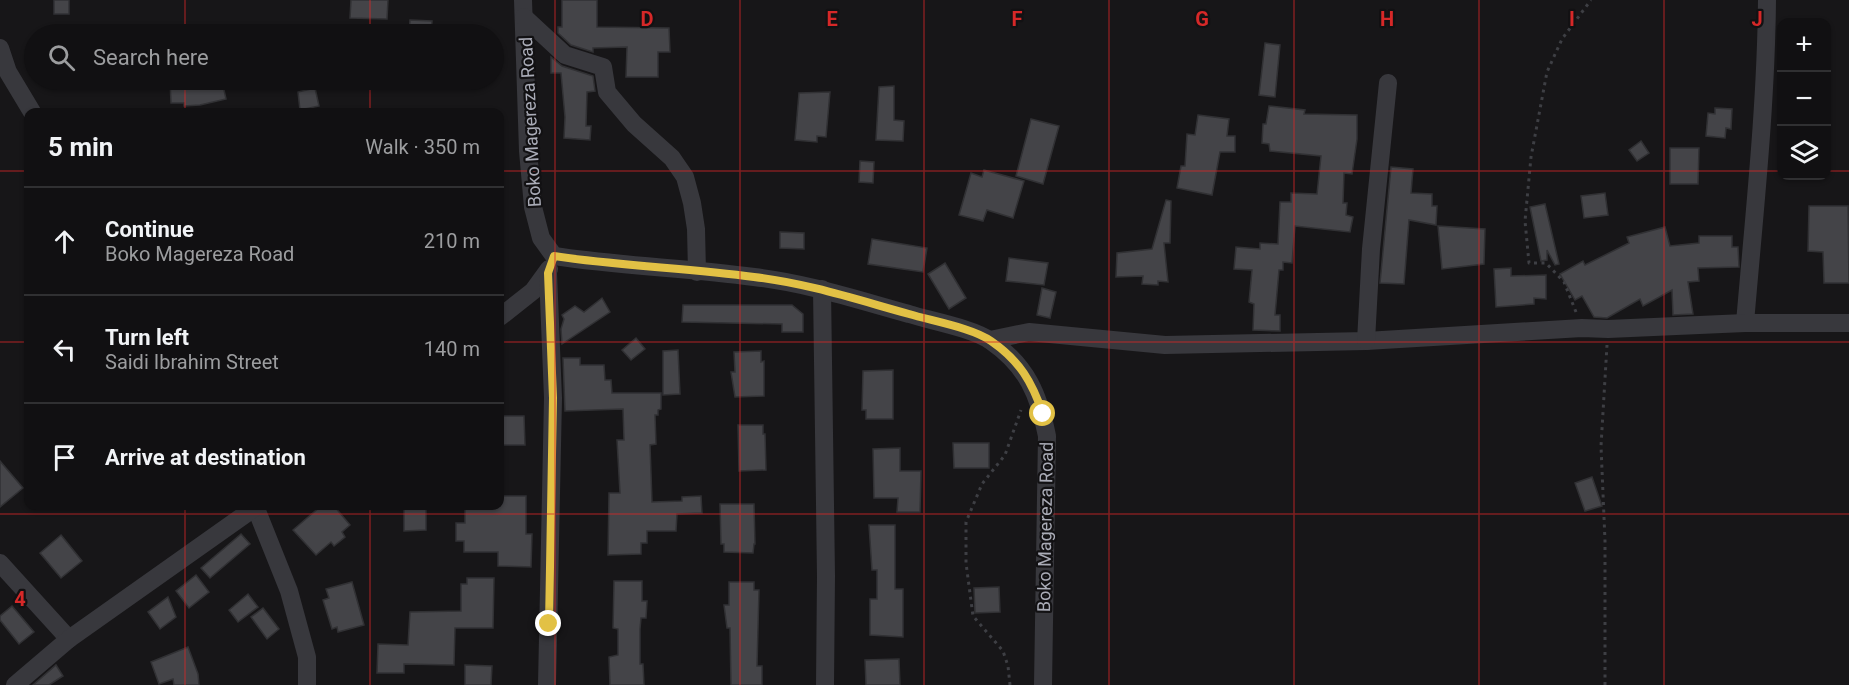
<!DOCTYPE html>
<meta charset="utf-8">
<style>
:root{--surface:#111012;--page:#1a191b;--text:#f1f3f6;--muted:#9c9d9f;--line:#303032}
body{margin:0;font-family:Roboto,sans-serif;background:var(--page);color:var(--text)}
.controls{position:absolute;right:18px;top:18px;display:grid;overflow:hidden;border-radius:12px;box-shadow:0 2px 4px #0004}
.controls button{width:54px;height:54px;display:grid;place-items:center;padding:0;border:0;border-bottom:2px solid var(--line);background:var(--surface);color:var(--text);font:30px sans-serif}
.stop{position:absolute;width:18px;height:18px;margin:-14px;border:4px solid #e2c145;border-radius:50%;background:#fff}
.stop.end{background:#e2c145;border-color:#fff;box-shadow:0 2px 6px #0008}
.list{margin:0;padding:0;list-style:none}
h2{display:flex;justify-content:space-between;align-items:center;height:78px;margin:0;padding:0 24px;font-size:26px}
h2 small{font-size:20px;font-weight:400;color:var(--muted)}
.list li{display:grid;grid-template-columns:39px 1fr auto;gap:18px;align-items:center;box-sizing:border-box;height:108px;padding:0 24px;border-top:2px solid var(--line)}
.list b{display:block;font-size:22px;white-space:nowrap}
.list p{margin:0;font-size:20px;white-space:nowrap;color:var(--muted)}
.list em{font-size:20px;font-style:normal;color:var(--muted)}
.icon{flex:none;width:33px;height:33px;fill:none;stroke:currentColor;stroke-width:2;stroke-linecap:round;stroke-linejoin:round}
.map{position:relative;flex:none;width:1849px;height:685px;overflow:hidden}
.search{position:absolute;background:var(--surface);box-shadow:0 2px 4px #0004;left:24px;top:24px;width:480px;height:66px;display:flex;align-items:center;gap:15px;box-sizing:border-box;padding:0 21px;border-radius:33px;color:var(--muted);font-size:22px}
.panel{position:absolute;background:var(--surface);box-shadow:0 2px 4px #0004;left:24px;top:108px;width:480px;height:402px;border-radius:12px}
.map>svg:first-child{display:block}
.building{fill:#444448;stroke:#313134;stroke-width:1.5}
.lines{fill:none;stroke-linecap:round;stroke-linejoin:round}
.path{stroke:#3e3f44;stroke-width:3;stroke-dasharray:3 4.5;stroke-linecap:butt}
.street{stroke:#38383d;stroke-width:18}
.route{stroke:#e2c145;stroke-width:8}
.grid{fill:none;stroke:#d62828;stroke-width:1.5;stroke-opacity:0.55}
.labels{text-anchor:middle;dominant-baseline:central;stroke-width:4.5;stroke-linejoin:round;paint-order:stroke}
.street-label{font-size:18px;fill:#aaacb7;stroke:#121113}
.grid-label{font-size:20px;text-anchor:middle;font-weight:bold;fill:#d62828;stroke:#121113;stroke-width:4.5;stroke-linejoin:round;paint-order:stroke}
</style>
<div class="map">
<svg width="1849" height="685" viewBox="0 0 1849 685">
<rect width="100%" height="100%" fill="#171618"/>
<g class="building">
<rect x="54" y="0" width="15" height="14"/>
<polygon points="351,0 388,0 387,19 350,18"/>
<polygon points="562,0 597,0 597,27 669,28 670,52 658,52 658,77 626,77 627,47 593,48 593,52 571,45 558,33 558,27 562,27"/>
<polygon points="410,20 432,21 431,34 409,34"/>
<polygon points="1265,43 1280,45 1275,97 1259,95"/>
<polygon points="551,57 562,66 593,76 595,91 587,92 586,126 591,126 590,140 564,138 565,117 561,73 551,73"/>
<polygon points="170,80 206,80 206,85 222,81 226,99 200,105 184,106 184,103 171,103"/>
<polygon points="894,86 894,120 904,121 903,141 876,140 879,87"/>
<polygon points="315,88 319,106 300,110 298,92"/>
<polygon points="830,92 826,137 817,136 817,142 795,140 799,93"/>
<polygon points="1269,106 1305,110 1304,114 1357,115 1357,139 1352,174 1344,173 1343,203 1347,203 1346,215 1353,217 1350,232 1295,226 1292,263 1283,262 1283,270 1279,270 1275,315 1280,315 1280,331 1253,330 1254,304 1249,302 1252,270 1234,269 1236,247 1260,249 1260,243 1278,244 1280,202 1291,202 1291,193 1317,194 1321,156 1270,151 1269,144 1262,143 1263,124 1266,124"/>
<polygon points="1715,108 1732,109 1731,129 1726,128 1725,138 1706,136 1708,113 1715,114"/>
<polygon points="1198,115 1229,119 1227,136 1235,136 1235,152 1220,152 1212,195 1177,188 1181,166 1185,166 1187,134 1195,135"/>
<polygon points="1031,119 1059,126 1043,184 1016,176"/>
<polygon points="1641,141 1649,153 1637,161 1629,150"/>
<polygon points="1670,148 1699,148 1698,184 1670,184"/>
<polygon points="860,161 874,162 873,183 859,182"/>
<polygon points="1391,167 1413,169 1411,193 1432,194 1432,206 1437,206 1436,225 1409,220 1404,284 1380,283"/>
<polygon points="984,170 1024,181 1013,218 987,210 983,221 959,215 971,173 982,177"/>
<polygon points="1605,193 1608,215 1584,218 1581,196"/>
<polygon points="1166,200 1171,201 1170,243 1164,243 1168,282 1158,281 1158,285 1142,284 1143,276 1116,277 1117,253 1152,249"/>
<polygon points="1545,204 1559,264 1555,265 1547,250 1547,260 1541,261 1530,207"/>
<polygon points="1809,206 1848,206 1849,283 1824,283 1823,252 1808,251"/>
<polygon points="1438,226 1485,229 1484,264 1442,269"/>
<polygon points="1665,227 1670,246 1699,243 1699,236 1732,236 1732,247 1738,247 1739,267 1698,268 1699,281 1688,282 1693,314 1673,315 1672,290 1643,306 1640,299 1607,318 1594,317 1582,296 1575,300 1560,274 1583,261 1585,265 1629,243 1627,237"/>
<polygon points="780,232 804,233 804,249 780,248"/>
<polygon points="872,239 927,248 923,272 868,264"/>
<polygon points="1009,258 1048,263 1044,285 1006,281"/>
<polygon points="945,263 966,298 949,309 928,274"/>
<polygon points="1511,268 1511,276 1546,275 1546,299 1534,298 1534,304 1496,307 1494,269"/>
<polygon points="1042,288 1056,292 1050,318 1037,315"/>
<polygon points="602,298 610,312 562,344 561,329 564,319 562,315 575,306 584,312"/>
<polygon points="683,305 792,305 803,314 803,332 782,332 782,324 682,322"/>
<polygon points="636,338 645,349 631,360 622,350"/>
<polygon points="678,350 680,394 663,395 663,351"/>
<polygon points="761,351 761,362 764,361 764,396 735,397 731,372 735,372 734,352"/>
<polygon points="563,358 580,358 580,365 604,365 605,380 611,380 612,393 661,393 661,409 658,410 658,415 655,415 656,444 650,445 652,502 682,501 682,497 701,496 702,513 677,514 676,531 647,531 647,543 641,543 641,554 608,555 609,493 620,493 617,440 624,440 623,409 565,411"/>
<polygon points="893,370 893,419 866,419 866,410 862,410 863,371"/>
<polygon points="500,416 524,416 525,445 500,445"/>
<polygon points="738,425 763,425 763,434 765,434 766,470 739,471"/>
<polygon points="953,443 989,443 989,468 954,468"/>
<polygon points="900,448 900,471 921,471 920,512 897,512 898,498 874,498 873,449"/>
<polygon points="0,461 23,488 0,507"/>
<polygon points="1592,477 1602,506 1585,511 1575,483"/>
<polygon points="500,496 526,496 526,534 532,534 531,567 498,566 498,552 464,552 464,541 456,541 456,523 465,523 465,506 500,506"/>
<polygon points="720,504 754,504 755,544 754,544 753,553 724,552 724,544 721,544"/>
<polygon points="321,506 334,506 350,525 342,532 345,537 334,546 331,542 316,555 293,530"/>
<polygon points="426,506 426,530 404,531 404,507"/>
<polygon points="869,525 895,525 895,589 903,589 903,637 870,635 870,599 877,599 877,570 872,570"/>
<polygon points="241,534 250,544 210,578 201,568"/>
<polygon points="61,535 82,561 61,578 40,553"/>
<polygon points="196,575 209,592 189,608 176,591"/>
<polygon points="467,578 494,578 493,628 455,628 454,665 404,664 404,673 377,673 378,644 408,645 410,612 461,611 461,584 467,584"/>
<polygon points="614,581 642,581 642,601 647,601 646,618 641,618 640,629 640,664 643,664 644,685 610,685 609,657 618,655 618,629 613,628"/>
<polygon points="352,582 364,625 338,632 337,627 332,629 323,600 329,598 326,589"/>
<polygon points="729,582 754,582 754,590 759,590 757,666 762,666 762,685 731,685 730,628 727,628 724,605 729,605"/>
<polygon points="999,587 1000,612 975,613 974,588"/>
<polygon points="248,594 258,607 238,622 229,610"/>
<polygon points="168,597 176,617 160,629 148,612"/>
<polygon points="12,606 34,632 19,644 0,620 0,616"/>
<polygon points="263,608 279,629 267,639 251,617"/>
<polygon points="188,647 198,674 199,685 174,685 173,679 159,684 151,662"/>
<polygon points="899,659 900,685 866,685 865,660"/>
<polygon points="56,665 63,676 49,685 33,685"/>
<polygon points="465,665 492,666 491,685 465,685"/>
</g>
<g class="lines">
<g class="path">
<polyline points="1576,312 1564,282 1546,263 1529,263 1525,221 1531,157 1547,72 1562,39 1591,0"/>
<polyline points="1010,685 1008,666 1003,651 973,616 966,563 966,522 982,484 1005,455 1021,410"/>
<polyline points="1605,685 1605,541 1601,446 1607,345"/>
</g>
<g class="street">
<path d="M523,0l5,151 5,56 8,31 13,18c66,10 133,12 200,21 53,6 104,23 155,37 23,7 63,14 82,27 36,25 48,54 56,95l-4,249"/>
<polyline points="524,17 565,55 603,67 607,92 634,124 672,158 685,177 692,203 696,229 697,272"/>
<polyline points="0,48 8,72 32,112"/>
<polyline points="822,289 826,576 825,685"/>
<polyline points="500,317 533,291 549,269"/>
<path d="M1745,323c9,-107 21,-215 22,-323"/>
<polyline points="990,340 1029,332 1165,345 1366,341 1582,328 1608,329 1745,323 1849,323"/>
<polyline points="1366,341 1371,249 1388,83"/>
<polyline points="255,506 289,591 307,657 307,685"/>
<polyline points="0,563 69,639"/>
<polyline points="15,685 69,639 257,506"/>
<polyline points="547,685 553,398 548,273"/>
</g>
</g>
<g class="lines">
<path class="route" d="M549,624l4,-226 -5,-125 6,-17c66,10 133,12 200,21 53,6 104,23 155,37 23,7 64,14 82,27 29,20 41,41 52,73"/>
</g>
<path class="grid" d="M185,0v34M370,0v34M555,0v685M740,0v685M924,0v685M1109,0v685M1294,0v685M1479,0v685M1664,0v685M185,80v32M370,80v32M0,171h28M500,171h1282M1826,171h23M0,342h28M500,342h1349M185,506v179M370,506v179M0,514h1849"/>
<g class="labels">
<g class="street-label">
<text transform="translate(530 122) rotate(-93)">Boko Magereza Road</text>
<text transform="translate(1045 527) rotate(-89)">Boko Magereza Road</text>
</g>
</g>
<g class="grid-label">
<text x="647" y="26">D</text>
<text x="832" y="26">E</text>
<text x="1017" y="26">F</text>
<text x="1202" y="26">G</text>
<text x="1387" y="26">H</text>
<text x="1572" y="26">I</text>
<text x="1757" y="26">J</text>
<text x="20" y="606">4</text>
</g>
</svg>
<div class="controls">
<button>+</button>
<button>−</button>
<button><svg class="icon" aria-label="layers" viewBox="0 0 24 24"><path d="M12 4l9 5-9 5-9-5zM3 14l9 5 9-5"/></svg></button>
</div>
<div class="stop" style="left:1043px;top:414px"></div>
<div class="stop end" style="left:549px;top:624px"></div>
<div class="search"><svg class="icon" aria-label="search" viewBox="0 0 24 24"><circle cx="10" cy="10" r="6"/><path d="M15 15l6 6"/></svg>Search here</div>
<section class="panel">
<h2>5 min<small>Walk · 350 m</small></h2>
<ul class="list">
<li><svg class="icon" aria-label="ahead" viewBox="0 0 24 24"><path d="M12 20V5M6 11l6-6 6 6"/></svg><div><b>Continue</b><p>Boko Magereza Road</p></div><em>210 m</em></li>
<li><svg class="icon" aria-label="left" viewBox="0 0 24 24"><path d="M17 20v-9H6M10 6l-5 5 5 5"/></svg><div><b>Turn left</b><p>Saidi Ibrahim Street</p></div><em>140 m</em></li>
<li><svg class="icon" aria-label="arrive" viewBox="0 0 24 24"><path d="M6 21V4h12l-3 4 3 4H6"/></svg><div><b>Arrive at destination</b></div></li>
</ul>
</section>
</div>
